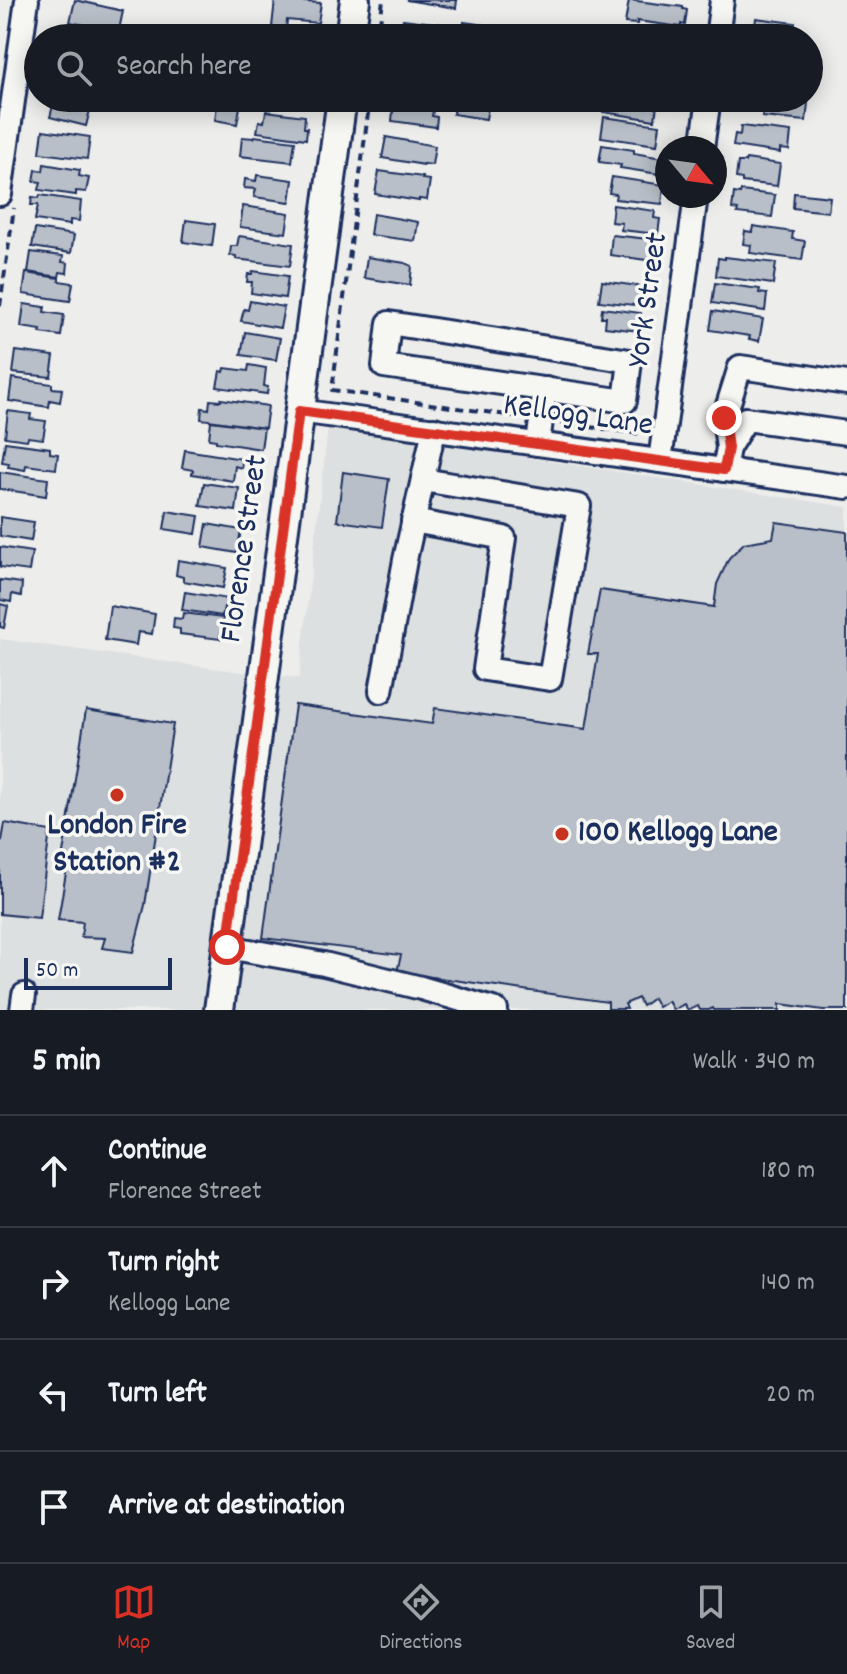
<!DOCTYPE html>
<meta charset="utf-8">
<style>
:root{--surface:#171b24;--page:#20242c;--text:#f1f3f6;--muted:#9ea1a6;--line:#363941;--accent:#d93025}
body{margin:0;font-family:Dekko,sans-serif;background:var(--page);color:var(--text)}
.compass{position:absolute;left:655px;top:136px;width:72px;height:72px;border-radius:50%;background:var(--surface);box-shadow:0 4px 20px #0003;rotate:119deg}
.scale{position:absolute;left:24px;bottom:20px;width:148px;box-sizing:border-box;padding-left:8px;border:4px solid #1b2f5e;border-top:0;font-size:22px;line-height:28px;white-space:nowrap;color:#1b2f5e;-webkit-text-stroke:6px #f6f6f2;paint-order:stroke}
.stop{position:absolute;width:24px;height:24px;margin:-18px;border:6px solid #d93025;border-radius:50%;background:#fff}
.stop.end{background:#d93025;border-color:#fff;box-shadow:0 2px 8px #0008}
.list{margin:0;padding:0;list-style:none}
h2{display:flex;justify-content:space-between;align-items:center;height:104px;margin:0;padding:0 32px;font-size:34px}
h2 small{font-size:26px;font-weight:400;color:var(--muted)}
.list li{display:grid;grid-template-columns:52px 1fr auto;gap:24px;align-items:center;box-sizing:border-box;height:112px;padding:0 32px;border-top:2px solid var(--line)}
.list b{display:block;font-size:30px;white-space:nowrap}
.list p{margin:0;font-size:26px;white-space:nowrap;color:var(--muted)}
.list em{font-size:26px;font-style:normal;color:var(--muted)}
.icon{flex:none;width:44px;height:44px;fill:none;stroke:currentColor;stroke-width:2;stroke-linecap:round;stroke-linejoin:round}
.map{position:relative;flex:none;width:847px;height:1010px;overflow:hidden}
.search{position:absolute;background:var(--surface);box-shadow:0 4px 20px #0003;left:24px;right:24px;top:24px;height:88px;display:flex;align-items:center;gap:20px;box-sizing:border-box;padding:0 28px;border-radius:44px;color:var(--muted);font-size:30px}
.sheet{height:552px;background:var(--surface)}
nav{display:flex;justify-content:space-around;align-items:center;box-sizing:border-box;height:112px;border-top:2px solid var(--line);background:var(--surface);font-size:22px;color:var(--muted)}
nav a{display:grid;justify-items:center;gap:4px}
nav .on{color:var(--accent)}
.map>svg:first-child{display:block}
.built{fill:#dde0e1}
.building{fill:#b9bfc8;stroke:#1b2f5e;stroke-width:2}
.lines{fill:none;stroke-linecap:round;stroke-linejoin:round}
.minor-casing{stroke:#1b2f5e;stroke-width:28}
.major-casing{stroke:#1b2f5e;stroke-width:34}
.path{stroke:#1b2f5e;stroke-width:4;stroke-dasharray:8 6;stroke-linecap:butt}
.minor{stroke:#f6f6f2;stroke-width:22}
.major{stroke:#f6f6f2;stroke-width:28}
.route{stroke:#d93025;stroke-width:10}
.poi-dot{fill:#c8321e;stroke:#f6f6f2;stroke-width:3}
.labels{text-anchor:middle;dominant-baseline:central;stroke-width:7;stroke-linejoin:round;paint-order:stroke}
.street-label{font-size:32px;fill:#1b2f5e;stroke:#f6f6f2}
.poi-label{font-size:32px;font-weight:bold;fill:#1b2f5e;stroke:#f6f6f2}
</style>
<div class="map">
<svg width="847" height="1010" viewBox="0 0 847 1010">
<rect width="100%" height="100%" fill="#edeeec"/>
<filter id="ink" filterUnits="userSpaceOnUse"><feTurbulence type="fractalNoise" baseFrequency=".0125" numOctaves="2"/><feDisplacementMap in="SourceGraphic" scale="16" xChannelSelector="R" yChannelSelector="G"/><feConvolveMatrix kernelMatrix="1 2 1 2 8 2 1 2 1" color-interpolation-filters="sRGB"/></filter>
<g filter="url(#ink)">
<polygon class="built" points="328,427 847,507 847,1010 0,1010 0,639 242,672 299,678"/>
<g class="building">
<polygon points="75,0 123,11 119,30 109,28 109,30 70,22"/>
<polygon points="275,0 321,3 318,23 287,20 286,29 272,27"/>
<polygon points="406,0 457,0 456,8"/>
<polygon points="629,0 683,7 683,9 687,10 685,25 681,24 681,27 637,21 637,24 625,23"/>
<polygon points="756,18 795,23 793,38 760,35 761,27 755,26"/>
<polygon points="403,19 442,24 441,38 395,37 397,29 401,29"/>
<polygon points="464,22 493,26 491,38 462,38"/>
<polygon points="69,30 109,38 67,38"/>
<polygon points="809,72 815,73 812,92 809,92"/>
<polygon points="55,98 77,98 92,102 86,126 50,117"/>
<polygon points="218,98 241,101 237,124 215,120"/>
<polygon points="456,98 489,102 486,119 453,114"/>
<polygon points="604,98 658,98 655,120 603,112"/>
<polygon points="764,98 808,103 806,121 762,117"/>
<polygon points="387,99 434,106 432,116 437,117 436,127 392,121 393,111 386,110"/>
<polygon points="266,111 305,116 304,128 307,128 306,139 257,132 259,121 264,122"/>
<polygon points="604,117 660,125 657,145 601,137"/>
<polygon points="741,126 791,132 789,150 780,149 780,153 733,146 735,134 740,135"/>
<polygon points="43,130 90,137 87,159 40,153"/>
<polygon points="254,136 295,141 292,162 240,156 242,137 254,138"/>
<polygon points="386,137 435,146 432,165 424,164 424,165 382,158"/>
<polygon points="602,145 634,150 634,153 662,158 659,174 620,168 621,165 599,162"/>
<polygon points="746,159 780,164 777,186 742,182 742,179 736,178 738,162 745,162"/>
<polygon points="44,164 80,170 79,176 89,178 86,192 76,191 76,195 39,190 41,182 34,181 36,170 43,171"/>
<polygon points="379,171 423,177 422,179 430,180 427,200 419,199 419,201 375,194"/>
<polygon points="257,175 293,180 290,202 254,197 256,189 244,188 245,179 256,181"/>
<polygon points="612,177 664,185 662,204 615,199 616,194 609,193"/>
<polygon points="741,191 775,195 772,217 737,213 738,210 732,209 734,193 740,194"/>
<polygon points="794,193 830,197 828,212 793,208"/>
<polygon points="40,195 81,201 79,221 70,220 70,225 35,220 38,205 31,205 32,197 39,198"/>
<polygon points="613,205 655,211 654,218 660,219 658,234 621,230 622,223 611,222"/>
<polygon points="243,206 289,213 286,233 240,227"/>
<polygon points="373,214 418,222 415,241 370,235"/>
<polygon points="186,220 215,224 212,246 183,242"/>
<polygon points="753,226 793,232 792,239 805,241 802,260 750,253 751,245 743,244 745,231 752,232"/>
<polygon points="35,229 74,235 71,253 32,247"/>
<polygon points="612,235 657,240 654,261 610,255"/>
<polygon points="239,236 293,244 290,266 236,259 236,256 230,255 231,246 237,246"/>
<polygon points="31,252 63,256 62,262 68,263 67,273 60,272 59,277 28,272"/>
<polygon points="367,257 405,263 412,266 410,285 364,278"/>
<polygon points="725,257 776,263 773,284 716,276 718,258 725,259"/>
<polygon points="253,271 288,276 285,298 251,293 252,282 247,282 248,274 252,274"/>
<polygon points="26,273 59,278 59,281 73,283 70,301 23,294"/>
<polygon points="602,281 645,287 642,306 599,301"/>
<polygon points="715,283 760,289 759,293 767,294 765,311 712,303"/>
<polygon points="250,301 284,307 280,328 241,321 244,309 248,310"/>
<polygon points="24,304 45,307 44,312 64,315 61,336 40,333 41,330 21,327"/>
<polygon points="602,308 641,313 639,331 605,327 606,317 601,317"/>
<polygon points="713,311 763,319 759,341 749,339 750,336 710,330"/>
<polygon points="245,332 280,338 276,360 241,355"/>
<polygon points="16,351 54,356 51,377 13,373"/>
<polygon points="249,365 266,368 264,386 268,387 267,394 217,387 220,371 224,372 225,368 248,371"/>
<polygon points="12,378 52,384 52,388 62,389 60,402 50,400 49,407 9,401"/>
<polygon points="221,399 268,406 265,428 201,419 202,408 209,409 210,400 221,401"/>
<polygon points="8,411 31,414 30,419 46,421 43,439 28,437 27,440 5,437"/>
<polygon points="211,421 264,428 261,449 216,442 216,440 209,439"/>
<polygon points="5,442 50,448 50,453 58,454 56,469 26,465 25,470 8,467 9,463 2,462"/>
<polygon points="185,450 243,459 241,468 235,466 233,481 192,474 193,470 182,468"/>
<polygon points="0,472 48,479 46,496 0,489"/>
<polygon points="343,472 389,479 382,527 337,521"/>
<polygon points="204,483 239,488 236,511 200,506"/>
<polygon points="167,511 199,516 196,534 164,529"/>
<polygon points="0,517 34,522 31,541 0,536"/>
<polygon points="776,522 847,532 847,1010 823,1010 780,1004 780,1010 714,1010 713,1008 709,1010 700,1010 698,1006 688,1010 684,1004 673,1010 668,1001 658,1007 653,998 642,1006 638,998 625,1004 627,1009 608,1009 608,1002 397,972 401,955 263,938 295,705 432,724 435,708 586,729 598,654 588,654 600,590 714,607 717,584 729,558 744,543 773,538"/>
<polygon points="207,524 241,530 237,553 203,547"/>
<polygon points="0,547 32,552 29,571 0,567"/>
<polygon points="178,560 227,568 223,588 183,581 183,577 176,575"/>
<polygon points="0,580 22,583 21,596 12,594 11,602 0,600"/>
<polygon points="185,592 228,599 227,607 224,607 222,616 182,610"/>
<polygon points="0,604 8,606 4,628 0,627"/>
<polygon points="110,606 155,614 152,634 138,632 136,645 105,640"/>
<polygon points="183,613 223,618 220,639 180,634 180,629 173,628 174,618 182,619"/>
<polygon points="86,710 173,724 145,905 133,952 102,948 105,938 81,937 83,922 58,920 67,867 61,866"/>
<polygon points="5,823 50,831 39,918 0,914 0,840 2,841"/>
</g>
<g class="lines">
<g class="minor-casing">
<g id="minor">
<polyline points="717,38 722,0"/>
<polyline points="702,148 709,98"/>
<polyline points="0,194 27,0"/>
<polygon points="389,323 630,361 625,401 384,366"/>
<polyline points="299,411 847,487"/>
<polyline points="538,444 545,389"/>
<polyline points="728,448 746,419 847,433"/>
<polyline points="660,461 696,196"/>
<polyline points="724,470 728,448 724,418 740,367 847,383"/>
<polyline points="413,521 504,538 485,669 550,679 579,506 423,480"/>
<polyline points="381,691 405,560 434,429"/>
<polyline points="227,947 324,964 421,988 496,1010"/>
<polyline points="22,1010 24,995"/>
</g>
</g>
<g class="major-casing">
<g id="major">
<polyline points="350,38 355,0"/>
<polyline points="219,1010 342,98"/>
</g>
</g>
<g class="path">
<polyline points="378,38 383,0"/>
<polyline points="370,98 332,390 521,417"/>
<polyline points="717,191 722,157"/>
<polyline points="0,306 14,208"/>
<polyline points="561,423 641,434 641,432"/>
</g>
<use href="#minor" class="minor"/>
<use href="#major" class="major"/>
</g>
</g>
<g class="lines" filter="url(#ink)">
<polyline class="route" points="227,947 299,411 724,470 728,448 724,418"/>
</g>
<g class="poi-dot">
<circle cx="117" cy="795" r="8"/>
<circle cx="562" cy="834" r="8"/>
</g>
<g class="labels">
<g class="street-label">
<text transform="translate(650 300) rotate(-82)">York Street</text>
<text transform="translate(578 417) rotate(8)">Kellogg Lane</text>
<text transform="translate(246 549) rotate(-82)">Florence Street</text>
</g>
<g class="poi-label">
<text x="117" y="827">London Fire<tspan x="117" dy="37">Station #2</tspan></text>
<text x="578" y="834" text-anchor="start">100 Kellogg Lane</text>
</g>
</g>
</svg>
<svg class="compass" viewBox="-18 -18 36 36"><path d="M0-13l5 13h-10z" fill="#e53935"/><path d="M0 13l5-13h-10z" fill="#9ea1a6"/></svg>
<div class="scale">50 m</div>
<div class="stop" style="left:227px;top:947px"></div>
<div class="stop end" style="left:724px;top:418px"></div>
<div class="search"><svg class="icon" aria-label="search" viewBox="0 0 24 24"><circle cx="10" cy="10" r="6"/><path d="M15 15l6 6"/></svg>Search here</div>
</div>
<section class="sheet">
<h2>5 min<small>Walk · 340 m</small></h2>
<ul class="list">
<li><svg class="icon" aria-label="ahead" viewBox="0 0 24 24"><path d="M12 20V5M6 11l6-6 6 6"/></svg><div><b>Continue</b><p>Florence Street</p></div><em>180 m</em></li>
<li><svg class="icon" aria-label="right" viewBox="0 0 24 24"><path d="M7 20v-9h11M14 6l5 5-5 5"/></svg><div><b>Turn right</b><p>Kellogg Lane</p></div><em>140 m</em></li>
<li><svg class="icon" aria-label="left" viewBox="0 0 24 24"><path d="M17 20v-9H6M10 6l-5 5 5 5"/></svg><div><b>Turn left</b></div><em>20 m</em></li>
<li><svg class="icon" aria-label="arrive" viewBox="0 0 24 24"><path d="M6 21V4h12l-3 4 3 4H6"/></svg><div><b>Arrive at destination</b></div></li>
</ul>
</section>
<nav>
<a class="on"><svg class="icon" aria-label="map" viewBox="0 0 24 24"><path d="M3 6l6-2 6 2 6-2v14l-6 2-6-2-6 2zM9 4v14M15 6v14"/></svg>Map</a>
<a><svg class="icon" aria-label="directions" viewBox="0 0 24 24"><path d="M12 3l9 9-9 9-9-9zM9 14v-3h6M13 9l2 2-2 2"/></svg>Directions</a>
<a><svg class="icon" aria-label="saved" viewBox="0 0 24 24"><path d="M7 4h10v16l-5-4-5 4z"/></svg>Saved</a>
</nav>
